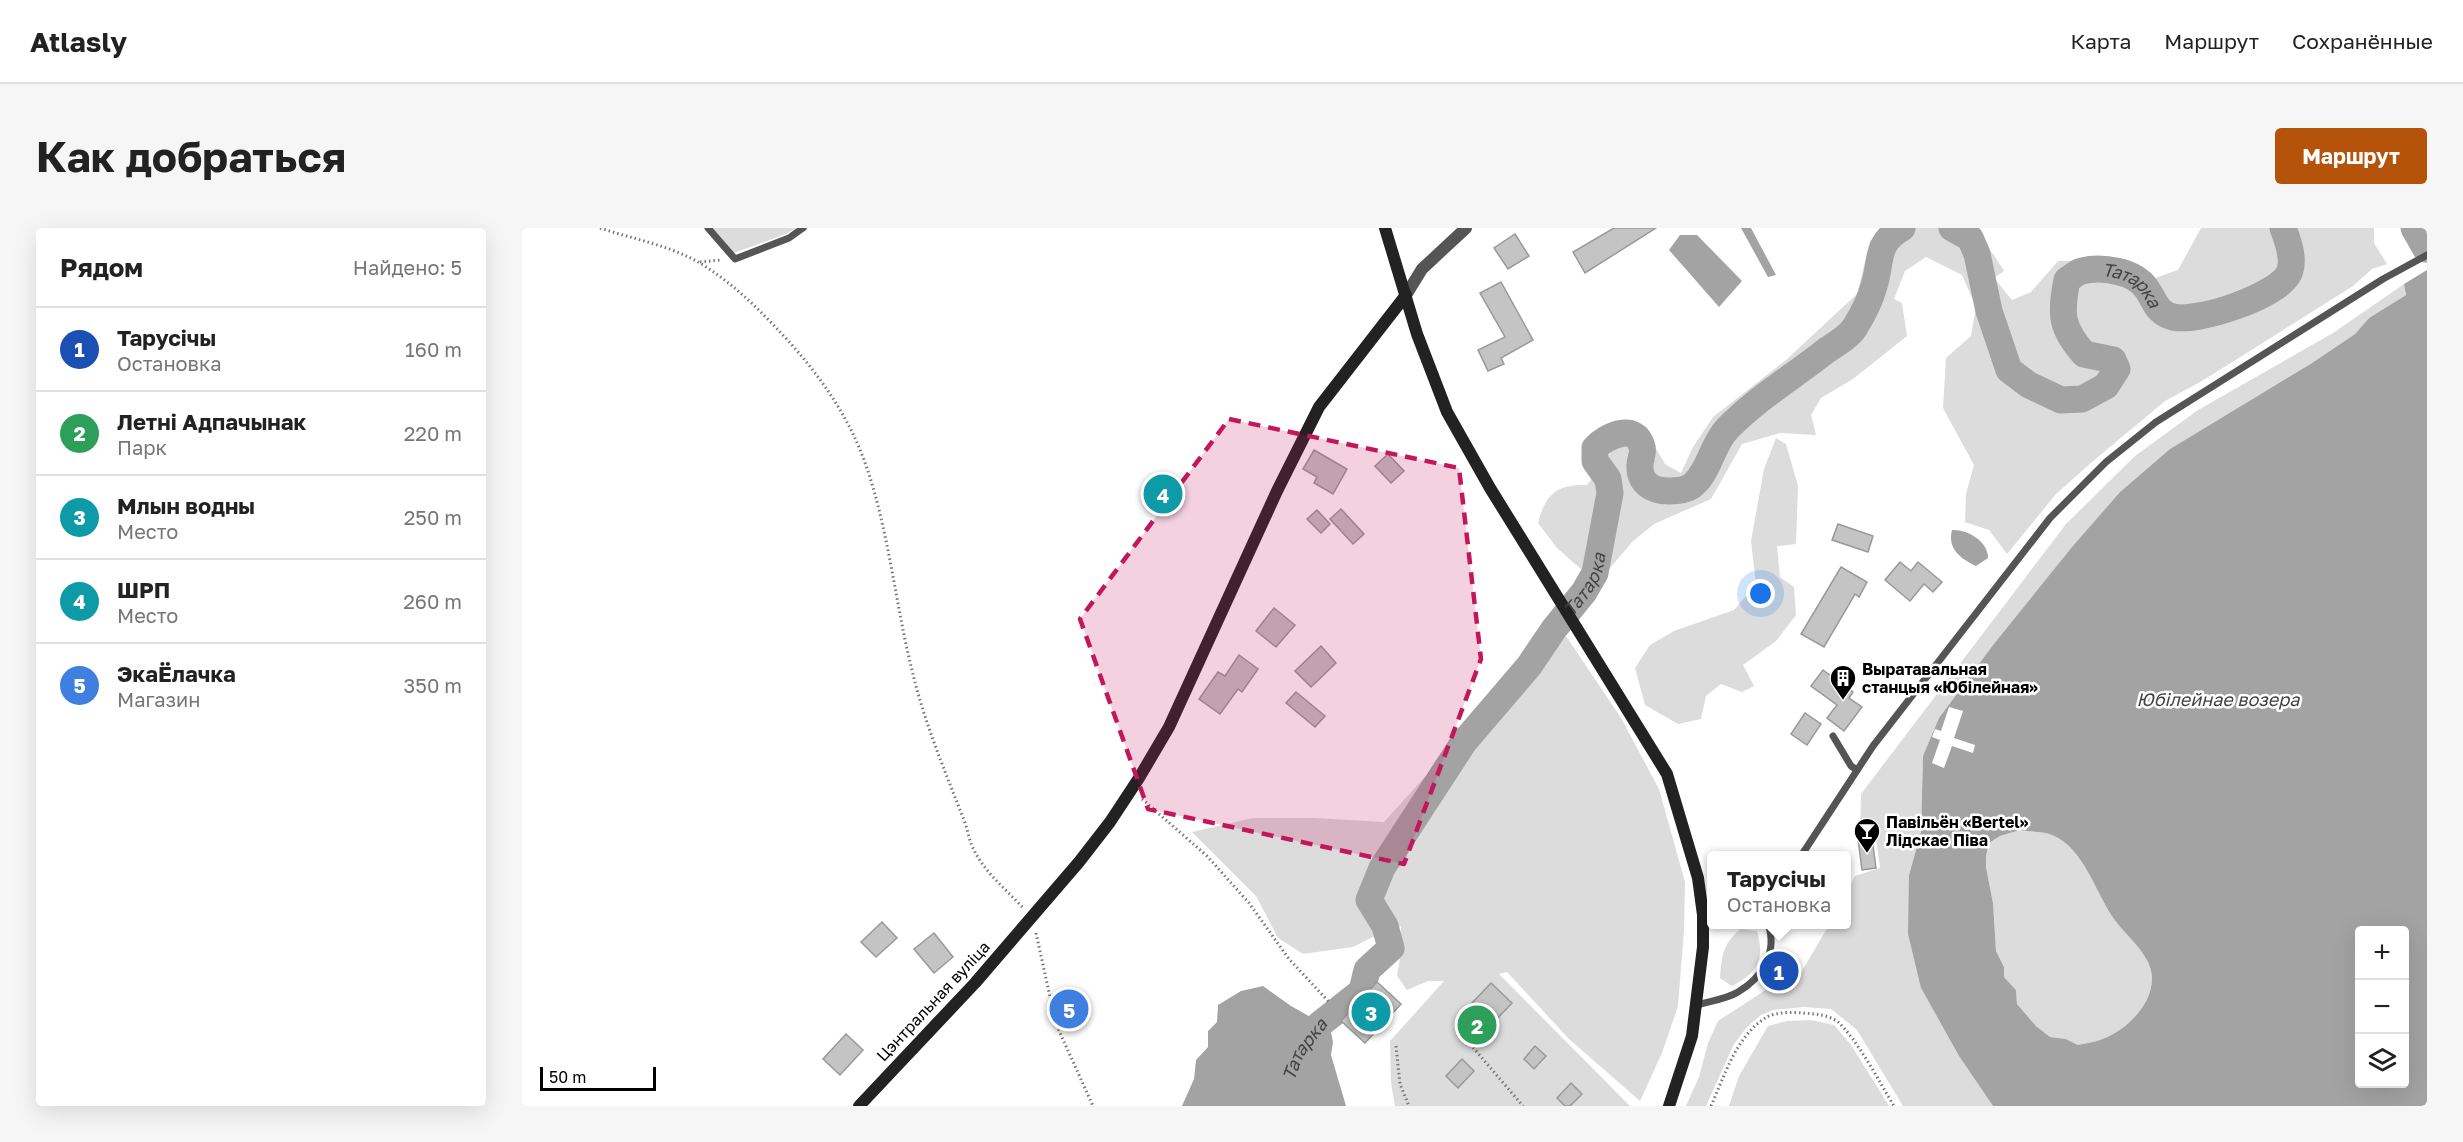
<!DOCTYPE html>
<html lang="ru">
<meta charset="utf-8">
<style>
:root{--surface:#fff;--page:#f6f6f6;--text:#222;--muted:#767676;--line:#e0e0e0;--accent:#b45309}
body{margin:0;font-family:"Golos Text",sans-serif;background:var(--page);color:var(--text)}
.controls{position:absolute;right:18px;bottom:18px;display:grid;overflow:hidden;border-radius:6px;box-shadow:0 6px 24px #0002}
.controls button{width:54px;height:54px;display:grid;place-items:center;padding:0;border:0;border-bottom:2px solid var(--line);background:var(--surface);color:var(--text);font:30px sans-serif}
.scale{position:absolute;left:18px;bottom:15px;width:116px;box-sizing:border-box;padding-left:6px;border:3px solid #000;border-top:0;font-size:16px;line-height:21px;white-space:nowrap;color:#000;-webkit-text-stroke:4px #fff;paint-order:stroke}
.you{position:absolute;left:1239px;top:366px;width:21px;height:21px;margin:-15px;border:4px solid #fff;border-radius:50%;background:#1a73e8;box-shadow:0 0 0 9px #1a73e833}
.badge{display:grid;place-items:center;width:39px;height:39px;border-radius:50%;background:var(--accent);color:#fff;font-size:20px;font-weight:700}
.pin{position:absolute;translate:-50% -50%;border:3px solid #fff;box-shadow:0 2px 6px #0006}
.popup{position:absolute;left:1185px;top:623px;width:144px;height:78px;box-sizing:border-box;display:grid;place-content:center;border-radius:6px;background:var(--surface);filter:drop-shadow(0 2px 4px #0005);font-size:20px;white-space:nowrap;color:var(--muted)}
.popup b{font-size:22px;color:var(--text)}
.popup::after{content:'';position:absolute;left:50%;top:100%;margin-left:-12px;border:12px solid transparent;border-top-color:var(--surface)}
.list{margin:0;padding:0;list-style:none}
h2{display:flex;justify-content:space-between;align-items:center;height:78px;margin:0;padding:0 24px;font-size:26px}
h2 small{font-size:20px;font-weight:400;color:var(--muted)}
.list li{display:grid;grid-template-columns:39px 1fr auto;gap:18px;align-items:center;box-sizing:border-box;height:84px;padding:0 24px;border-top:2px solid var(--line)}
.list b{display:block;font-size:22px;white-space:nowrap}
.list p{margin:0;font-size:20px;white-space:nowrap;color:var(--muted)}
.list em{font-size:20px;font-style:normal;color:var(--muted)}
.icon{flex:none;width:33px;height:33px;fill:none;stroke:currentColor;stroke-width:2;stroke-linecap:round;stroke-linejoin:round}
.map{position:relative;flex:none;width:1905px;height:878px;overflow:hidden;border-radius:6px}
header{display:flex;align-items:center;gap:36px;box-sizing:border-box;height:84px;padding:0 30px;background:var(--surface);border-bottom:2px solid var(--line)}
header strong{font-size:28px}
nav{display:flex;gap:33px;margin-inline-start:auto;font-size:21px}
.intro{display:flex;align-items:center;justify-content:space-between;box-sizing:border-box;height:144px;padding:0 36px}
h1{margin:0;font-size:42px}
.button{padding:15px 27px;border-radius:6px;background:var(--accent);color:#fff;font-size:21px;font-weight:700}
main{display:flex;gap:36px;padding:0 36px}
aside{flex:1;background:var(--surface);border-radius:6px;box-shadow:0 6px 24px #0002}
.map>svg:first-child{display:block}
.green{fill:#dcdcdc}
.water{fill:#a3a3a3;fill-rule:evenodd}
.pier{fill:#fff}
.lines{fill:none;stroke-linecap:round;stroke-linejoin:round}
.river{stroke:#a3a3a3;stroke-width:27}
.building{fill:#c4c4c4;stroke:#999;stroke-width:1.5}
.path{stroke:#777;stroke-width:3;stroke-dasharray:1.5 3;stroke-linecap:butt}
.lane{stroke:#555;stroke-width:7}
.street{stroke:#555;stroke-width:12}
.secondary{stroke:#222;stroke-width:12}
.marked{fill:#c2185b;fill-opacity:0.2;stroke:#c2185b;stroke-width:4.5;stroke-dasharray:12 8;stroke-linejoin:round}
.labels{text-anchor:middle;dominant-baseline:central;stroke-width:5;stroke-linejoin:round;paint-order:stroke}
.poi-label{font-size:16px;font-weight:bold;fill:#000;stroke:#fff;text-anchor:start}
.street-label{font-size:16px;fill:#000;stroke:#fff}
.water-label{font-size:18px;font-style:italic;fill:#444;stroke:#fff}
</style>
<header>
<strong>Atlasly</strong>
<nav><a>Карта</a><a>Маршрут</a><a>Сохранённые</a></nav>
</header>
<div class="intro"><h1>Как добраться</h1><a class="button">Маршрут</a></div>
<main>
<aside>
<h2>Рядом<small>Найдено: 5</small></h2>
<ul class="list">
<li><span class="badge" style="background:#1a4fb4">1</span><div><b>Тарусічы</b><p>Остановка</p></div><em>160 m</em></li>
<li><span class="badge" style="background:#2e9e5b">2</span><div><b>Летні Адпачынак</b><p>Парк</p></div><em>220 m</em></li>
<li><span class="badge" style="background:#0f9aa8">3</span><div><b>Млын водны</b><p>Место</p></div><em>250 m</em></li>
<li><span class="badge" style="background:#0f9aa8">4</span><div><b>ШРП</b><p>Место</p></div><em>260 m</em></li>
<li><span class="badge" style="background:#3f7fe0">5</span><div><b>ЭкаЁлачка</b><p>Магазин</p></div><em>350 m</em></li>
</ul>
</aside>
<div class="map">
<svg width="1905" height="878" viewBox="0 0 1905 878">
<rect width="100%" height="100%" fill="#fff"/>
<g class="green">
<polygon points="187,0 274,0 264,6 209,26"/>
<path d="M1366,0h82l24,27 10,16 -10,7 18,22 19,-8 27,-31 57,-1 37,19 26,-9 23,-42h173v15l13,21 -15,5 -19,17 -151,95 -37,20 -73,61 -36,32 -49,60 -18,-24 -24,-8 1,-28 8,-29 -31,-57 3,-50 25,-22 5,-29 -14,-32 -36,-18 -21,14 -11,28 8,4 5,33 -54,43 -32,19 -10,17 5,20 -36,-2 -38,11 -31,55 -57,25 -22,18 -22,26 -28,2 -25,-22 -19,-25c8,-29 18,-39 49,-38l25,-34 33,-21 20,34 16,9 12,-26 20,-30 73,-57 71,-66 13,-53z"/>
<polygon points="1882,56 1884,67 1847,90 1833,106 1790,135 1648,221 1598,264 1550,319 1471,417 1417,490 1401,529 1399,604 1387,647 1399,760 1437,828 1471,878 1381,878 1335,802 1309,781 1282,779 1251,782 1239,787 1225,799 1212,816 1184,878 1164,878 1177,849 1186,815 1196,793 1253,756 1264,758 1280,743 1307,697 1324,696 1325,664 1333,648 1358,640 1353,604 1338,605 1339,566 1544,296 1613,228 1676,182 1811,105"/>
<polygon points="1254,210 1264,216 1276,258 1274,316 1255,318 1258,349 1272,359 1274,387 1254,413 1221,437 1232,458 1220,464 1199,456 1184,468 1179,491 1156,496 1123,477 1113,440 1128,417 1152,403 1212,382 1234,356 1229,313 1242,241"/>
<polygon points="1044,408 1099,490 1137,561 1163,654 1162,702 1156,778 1140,825 1118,873 1047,811 985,744 977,746 1108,878 873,878 869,855 868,813 922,753 906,753 885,762 875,748 879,724 879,698 853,708 831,719 781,726 756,710 734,668 670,604 731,590 792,590 862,594 920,530 957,485 960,508"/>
<path d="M1498,602c10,2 23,1 32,5 32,13 43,57 62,84 10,14 26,27 34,43 15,31 -16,65 -43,76 -8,4 -18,6 -27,7l-12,-6 -16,-2 -14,-11 -19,-22 -1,-14 -12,-13v-10l-8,-16 -3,-48 -7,-36v-11l3,-13 11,-7z"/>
<path d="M1219,701l16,2c8,28 1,42 -25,55l-12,-8c2,-23 3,-35 21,-49z"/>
<polygon points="1289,792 1312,797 1329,817 1367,878 1207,878 1217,848 1246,798 1265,793"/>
</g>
<g class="water">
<polygon points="1219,0 1229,0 1254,47 1246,49"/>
<polygon points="1158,7 1175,7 1220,53 1197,79 1147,22"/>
<path d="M1905,42v836h-434l-34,-50 -38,-68 -13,-54 1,-59 12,-43 2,-76 16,-38 54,-73 79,-98 48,-55 50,-43 142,-86 43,-29 14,-16 37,-23 -2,-11zM1498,602c10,2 23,1 32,5 32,13 43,57 62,84 10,14 26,27 34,43 15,31 -16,65 -43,76 -8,4 -18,5 -27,7l-12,-6 -16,-2 -14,-11 -19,-22 -1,-14 -12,-13v-10l-8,-16 -3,-48 -7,-36v-11l3,-13 11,-7zM1838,702h44v154h-44z"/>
<path d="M1430,302c15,-1 36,11 36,28l-12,8c-15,-7 -29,-17 -24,-36z"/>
<polygon points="741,758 769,778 808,800 811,814 809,827 824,878 660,878 672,851 674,832 686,819 686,803 695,794 696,777 719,763"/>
</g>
<polygon class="pier" points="1427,479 1441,483 1432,510 1453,517 1451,525 1430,518 1422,540 1410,535 1418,512 1410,509 1413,501 1419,503"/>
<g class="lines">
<g class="river">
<path id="s1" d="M1430,0l18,10 7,16 12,57 20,59 20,15 32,15 21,-1 24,-13 11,-17 -4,-9 -29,-6c-23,-26 -24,-40 -17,-74 5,-3 10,-8 15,-9 20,-5 52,0 64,17 9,12 10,25 27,29 25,6 105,-21 116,-44 6,-13 -1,-32 -6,-45"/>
<polyline points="1892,0 1904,21"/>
<path id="s2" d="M764,878l-2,-5 4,-23 9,-25 23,-29 42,-33 5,-21 24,-22 -6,-22 -16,-26 13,-32 82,-126 65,-76 25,-37 30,-37 11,-19 15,-80 -2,-14 -13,-18v-13c11,-12 41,-26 47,-1 2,6 -2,12 -2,18 -1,18 12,26 29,26 8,0 19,-1 25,-7 16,-15 18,-39 33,-55 30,-31 66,-52 100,-79 9,-6 22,-13 28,-23 8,-13 15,-26 19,-41 8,-25 1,-43 28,-58"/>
</g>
</g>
<g class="building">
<polygon points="1092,0 1134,0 1063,45 1051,24"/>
<polygon points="993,6 1007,28 986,41 972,20"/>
<polygon points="979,54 1011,112 979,130 982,136 966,143 956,122 983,109 958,65"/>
<polygon points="792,222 825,241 811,266 792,255 795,249 781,241"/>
<polygon points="866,226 882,243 869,255 853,238"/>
<polygon points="819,281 842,306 831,316 808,291"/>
<polygon points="795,282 808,296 799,305 785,291"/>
<polygon points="1316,296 1351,308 1346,324 1310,312"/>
<polygon points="1378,334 1389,343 1396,334 1420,354 1411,364 1402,356 1388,373 1363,352"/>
<polygon points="1319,339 1345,354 1337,369 1333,366 1302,419 1279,406"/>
<polygon points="752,380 773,397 754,419 734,403"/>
<polygon points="799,418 814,435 789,459 773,443"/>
<polygon points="717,427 736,441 720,464 716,461 698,486 677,471 696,444 703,448"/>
<polygon points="1301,442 1331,464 1327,470 1340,479 1322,503 1305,490 1315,477 1289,458"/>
<polygon points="774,464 803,488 793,499 764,475"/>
<polygon points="1283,485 1299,496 1285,517 1269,506"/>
<polygon points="1350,610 1354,640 1340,642 1336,611"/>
<polygon points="360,694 375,710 354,729 339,714"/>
<polygon points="412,705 431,729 412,745 392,721"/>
<polygon points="855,754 879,776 843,815 819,793"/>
<polygon points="969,755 990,775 971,795 950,775"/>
<polygon points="324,806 341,822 318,847 301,831"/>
<polygon points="1013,818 1024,828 1012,841 1002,831"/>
<polygon points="940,831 952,843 936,860 924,848"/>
<polygon points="1049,855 1060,866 1048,878 1043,878 1035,870"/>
</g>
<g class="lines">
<g class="path">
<path d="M78,0c33,11 68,17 98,34 31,18 59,45 83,71 29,31 55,65 73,103 32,68 39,157 57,230 12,53 33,103 53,154 4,10 5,21 10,30 11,23 33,40 50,59"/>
<polyline points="178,34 199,32"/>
<polyline points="620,571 685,628 727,675 767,731 807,774"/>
<polyline points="514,705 534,796 571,878"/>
<polyline points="948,816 1001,878"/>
<polyline points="874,818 878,856 887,878"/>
<path d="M1189,878c13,-29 26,-72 56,-89 9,-5 25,-5 36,-4 12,1 24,1 35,9 19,17 42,61 56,84"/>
</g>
<g class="lane">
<polyline points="186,0 213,31 267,10 281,0"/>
<polyline points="1311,508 1329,538 1335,542"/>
<polyline points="1279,628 1351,518 1528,290 1584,234 1634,194 1861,51 1905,27"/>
<path d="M1175,777c13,-4 30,-6 41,-13 24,-14 40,-40 30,-68"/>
</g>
<polyline class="street" points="884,67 900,41 944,0"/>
<g class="secondary">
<polyline points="863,0 895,106 925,184 968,260 1145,546 1176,650 1181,687 1181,719 1170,808 1147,878"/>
<polyline points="337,878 453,755 557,634 588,594 617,550 647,499 755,263 797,179 884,67"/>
</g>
</g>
<path class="marked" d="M707,191l230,49 22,191 -77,205 -256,-55 -68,-190z"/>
<defs>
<g id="building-pin" transform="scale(1.35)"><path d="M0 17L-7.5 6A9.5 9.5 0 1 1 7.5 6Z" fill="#000" stroke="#fff"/><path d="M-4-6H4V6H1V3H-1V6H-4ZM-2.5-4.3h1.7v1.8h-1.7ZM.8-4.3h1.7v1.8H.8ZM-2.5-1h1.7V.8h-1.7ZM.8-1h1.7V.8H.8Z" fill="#fff"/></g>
<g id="bar-pin" transform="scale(1.35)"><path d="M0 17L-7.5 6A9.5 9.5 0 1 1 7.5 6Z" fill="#000" stroke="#fff"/><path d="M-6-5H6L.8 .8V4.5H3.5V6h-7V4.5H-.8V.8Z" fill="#fff"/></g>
</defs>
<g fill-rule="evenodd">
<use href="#building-pin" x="1321" y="450"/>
<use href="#bar-pin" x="1345" y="603"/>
</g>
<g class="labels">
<g class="poi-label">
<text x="1340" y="441">Выратавальная<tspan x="1340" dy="18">станцыя «Юбілейная»</tspan></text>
<text x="1364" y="594">Павільён «Bertel»<tspan x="1364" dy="18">Лідскае Піва</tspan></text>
</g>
<g class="street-label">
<text transform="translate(411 773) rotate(-47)">Цэнтральная вуліца</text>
</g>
<g class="water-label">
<text stroke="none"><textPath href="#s1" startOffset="480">Татарка</textPath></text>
<text stroke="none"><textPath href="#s2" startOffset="638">Татарка</textPath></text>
<text x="1696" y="471">Юбілейнае возера</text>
<text stroke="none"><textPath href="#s2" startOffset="62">Татарка</textPath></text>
</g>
</g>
</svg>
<div class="controls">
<button>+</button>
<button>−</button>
<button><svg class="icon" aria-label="layers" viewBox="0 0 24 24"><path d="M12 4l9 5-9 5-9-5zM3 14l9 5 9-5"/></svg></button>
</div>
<div class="scale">50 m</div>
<div class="you"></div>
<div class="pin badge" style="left:1257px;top:743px;background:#1a4fb4">1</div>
<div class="popup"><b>Тарусічы</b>Остановка</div>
<div class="pin badge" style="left:955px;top:797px;background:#2e9e5b">2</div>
<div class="pin badge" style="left:849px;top:784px;background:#0f9aa8">3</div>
<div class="pin badge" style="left:641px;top:266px;background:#0f9aa8">4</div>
<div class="pin badge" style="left:547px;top:781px;background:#3f7fe0">5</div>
</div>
</main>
